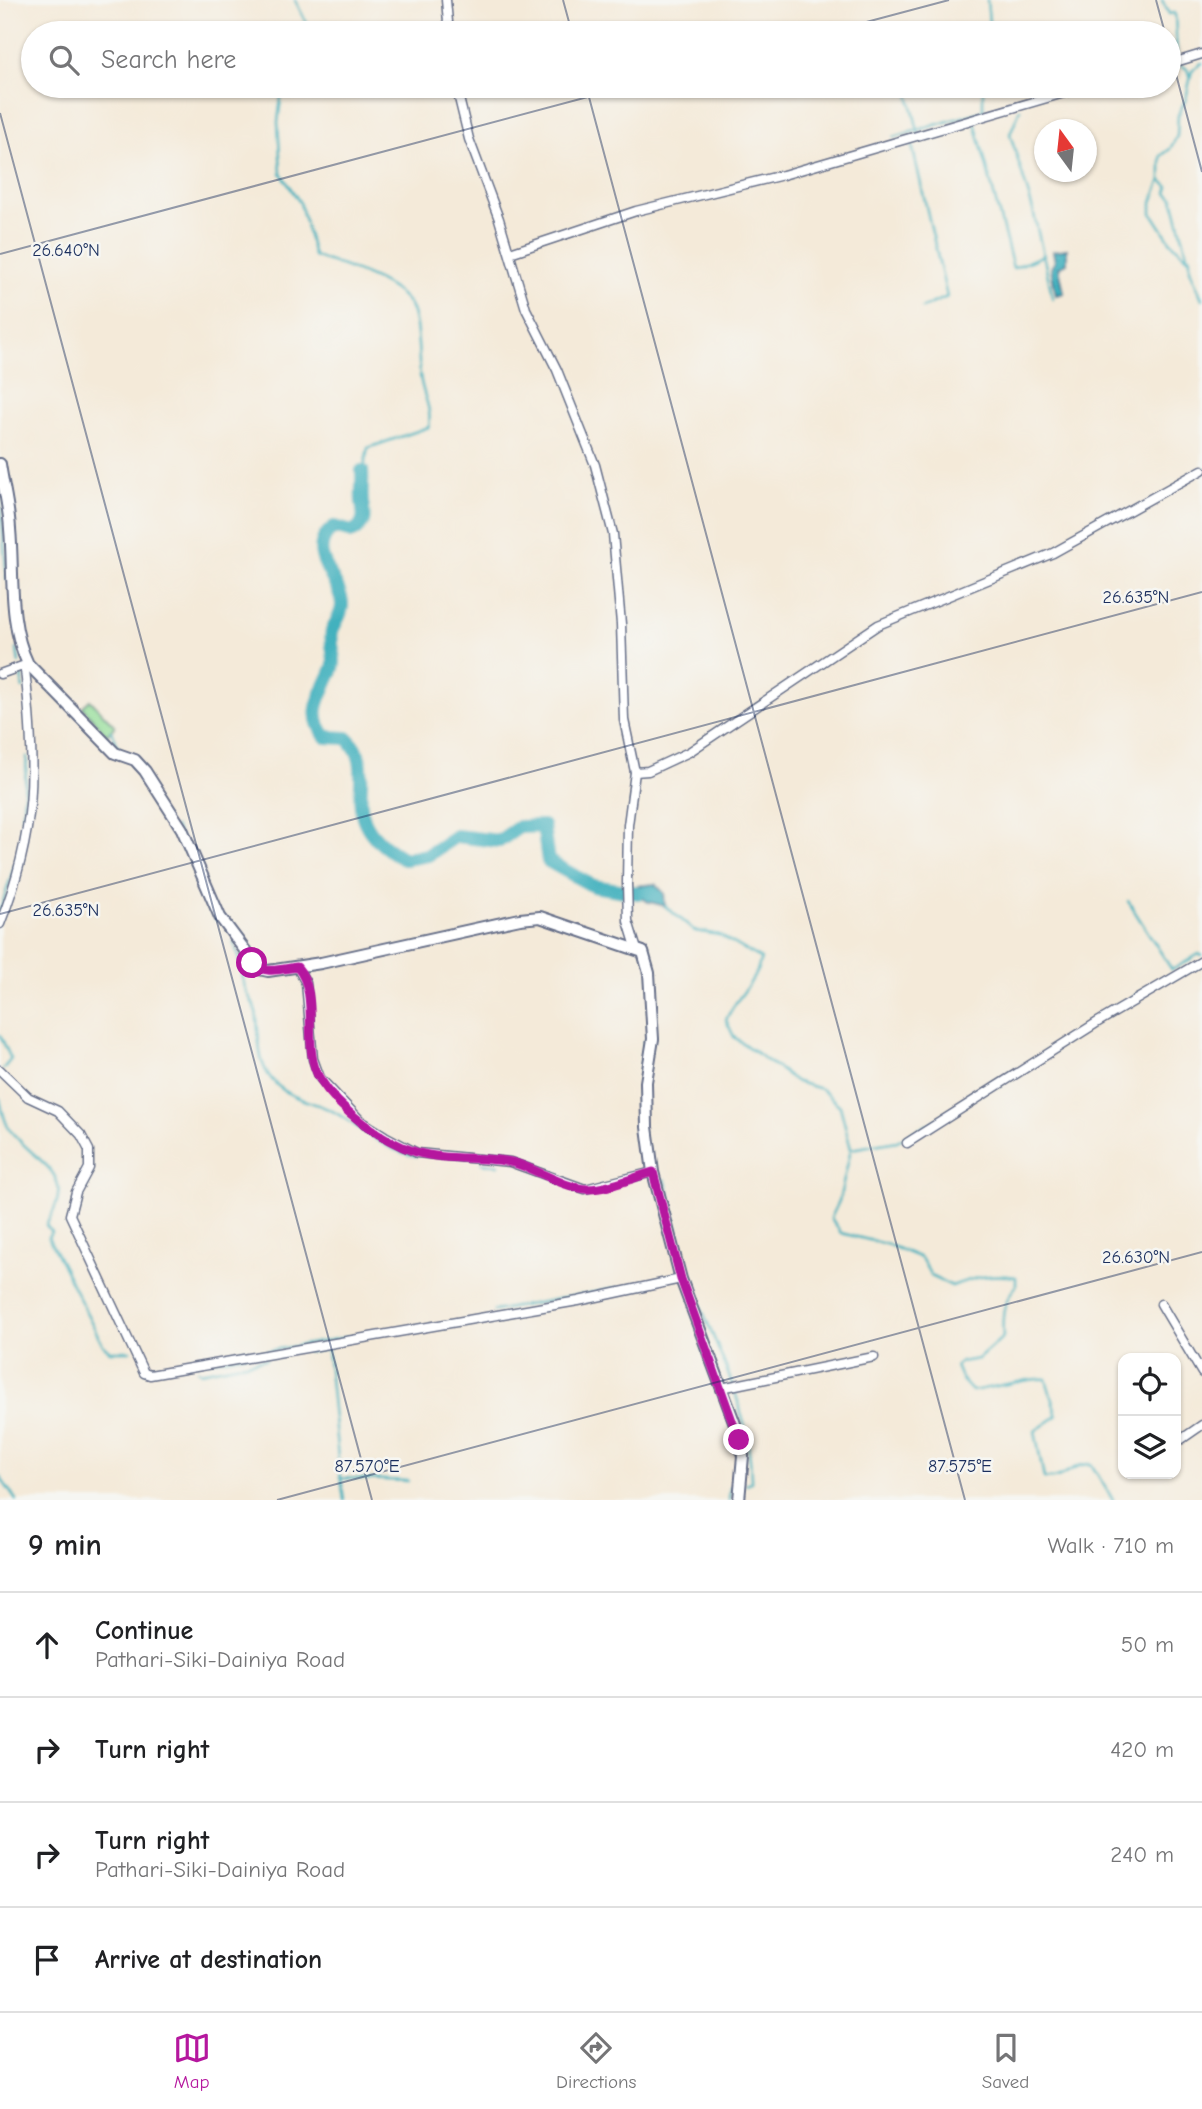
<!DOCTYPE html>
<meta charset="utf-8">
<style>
:root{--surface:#fff;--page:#f2f2f2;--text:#202124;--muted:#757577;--line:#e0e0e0;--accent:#b5179e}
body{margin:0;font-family:"Comic Neue",sans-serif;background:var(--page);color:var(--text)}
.controls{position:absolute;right:21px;bottom:21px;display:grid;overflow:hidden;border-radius:14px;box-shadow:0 2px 5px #0004}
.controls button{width:63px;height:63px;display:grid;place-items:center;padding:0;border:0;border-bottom:2px solid var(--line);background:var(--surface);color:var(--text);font:35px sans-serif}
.compass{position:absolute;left:1034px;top:119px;width:63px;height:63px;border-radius:50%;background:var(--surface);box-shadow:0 2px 5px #0004;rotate:345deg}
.stop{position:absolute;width:21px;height:21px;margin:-16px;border:5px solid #b5179e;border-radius:50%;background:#fff}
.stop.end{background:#b5179e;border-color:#fff;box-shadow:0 2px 7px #0008}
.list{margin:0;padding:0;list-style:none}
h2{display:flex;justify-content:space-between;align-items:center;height:91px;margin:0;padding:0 28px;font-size:30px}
h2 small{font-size:23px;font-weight:400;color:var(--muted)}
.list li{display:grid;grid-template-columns:46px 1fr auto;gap:21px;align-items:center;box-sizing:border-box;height:105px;padding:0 28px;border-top:2px solid var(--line)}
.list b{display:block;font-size:26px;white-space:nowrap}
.list p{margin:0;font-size:23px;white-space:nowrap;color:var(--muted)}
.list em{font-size:23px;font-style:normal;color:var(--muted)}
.icon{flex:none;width:38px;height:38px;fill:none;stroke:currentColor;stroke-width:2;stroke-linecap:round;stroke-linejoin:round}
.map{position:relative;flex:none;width:1202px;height:1500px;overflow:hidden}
.search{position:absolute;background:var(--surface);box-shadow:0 2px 5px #0004;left:21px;right:21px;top:21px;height:77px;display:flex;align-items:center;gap:18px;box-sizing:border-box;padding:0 24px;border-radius:38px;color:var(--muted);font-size:26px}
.sheet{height:511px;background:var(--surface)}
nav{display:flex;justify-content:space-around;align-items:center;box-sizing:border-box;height:98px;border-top:2px solid var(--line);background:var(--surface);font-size:19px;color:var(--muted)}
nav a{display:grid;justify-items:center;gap:4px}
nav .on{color:var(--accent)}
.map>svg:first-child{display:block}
.green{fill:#95de99;stroke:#58867c;stroke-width:2}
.water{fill:#42b1be;stroke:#2e708e;stroke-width:2}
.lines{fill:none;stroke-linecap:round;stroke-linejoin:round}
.stream{stroke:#42b1be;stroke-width:2.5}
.river{stroke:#42b1be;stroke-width:14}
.street-casing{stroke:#677089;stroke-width:11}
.secondary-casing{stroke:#677089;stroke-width:14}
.street{stroke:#fff;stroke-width:8}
.secondary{stroke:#fff;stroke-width:10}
.route{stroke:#b5179e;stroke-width:9}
.ticks{fill:none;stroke:#1b2f5e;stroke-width:2;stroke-opacity:0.45}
.ticks-label{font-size:18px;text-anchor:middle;fill:#1b2f5e;stroke:#f6f6f2;stroke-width:5;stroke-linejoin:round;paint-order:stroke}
</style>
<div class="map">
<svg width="1202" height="1500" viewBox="0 0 1202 1500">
<rect width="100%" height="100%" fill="#f6f6f2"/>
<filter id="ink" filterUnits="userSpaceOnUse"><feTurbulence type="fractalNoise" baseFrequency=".0143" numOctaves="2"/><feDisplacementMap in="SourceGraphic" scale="14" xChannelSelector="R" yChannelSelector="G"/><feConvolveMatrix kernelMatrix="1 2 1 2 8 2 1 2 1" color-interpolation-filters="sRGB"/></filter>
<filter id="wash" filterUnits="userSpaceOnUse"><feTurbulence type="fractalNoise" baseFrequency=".00686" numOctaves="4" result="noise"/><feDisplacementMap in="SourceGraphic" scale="28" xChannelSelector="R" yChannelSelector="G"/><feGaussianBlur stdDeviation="1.57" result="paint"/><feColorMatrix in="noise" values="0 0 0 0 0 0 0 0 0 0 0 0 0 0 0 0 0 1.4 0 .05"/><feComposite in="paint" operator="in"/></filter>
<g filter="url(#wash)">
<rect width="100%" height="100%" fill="#f4ead9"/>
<polygon class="green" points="90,700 115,726 107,735 82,707"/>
<g class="water">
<polygon points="1067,249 1067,263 1059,267 1064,293 1056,295 1051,268 1055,261 1053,251"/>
<polygon points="655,884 664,893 665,906 646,901 638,893 637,886"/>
</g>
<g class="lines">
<g class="stream">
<polyline points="295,0 308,26 307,33"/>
<polyline points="987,0 990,33"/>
<polyline points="1162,0 1169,14 1175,13 1177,58"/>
<polyline points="1178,64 1187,69 1189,75"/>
<path d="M286,86l-4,4 -4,32 3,51 19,30 14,53c27,10 87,26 98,54 7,18 6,46 8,65 2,21 12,30 9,52l-61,21 -4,20"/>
<polyline points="907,86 919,135"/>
<polyline points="1020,109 1010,134 1033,210 1053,299"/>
<polyline points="975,122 1013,268 1044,255"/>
<polyline points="894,137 983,111 983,86"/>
<polyline points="911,141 947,297 922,308"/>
<polyline points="1161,180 1169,187 1167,193 1173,198 1188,258"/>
<polyline points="1190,256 1190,269 1202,299"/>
<polyline points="1188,258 1170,241 1152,213 1152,202 1161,180 1161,156 1170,149 1177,136 1178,115 1186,99 1192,70 1202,63"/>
<polyline points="0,497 7,580"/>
<polyline points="17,649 19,663"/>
<polyline points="21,674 23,688"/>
<polyline points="111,731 119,749"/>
<polyline points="131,764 147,783"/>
<polyline points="175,827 184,846"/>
<polyline points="21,837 27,757"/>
<polyline points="199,881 216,920"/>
<polyline points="1128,901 1172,970 1199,954 1202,956"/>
<path d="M665,906l30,25 24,4 42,24c-7,27 -25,37 -35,61l8,17 63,45 24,7 19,17 11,43 -12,52 -8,17 10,15 48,12 32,13 10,18 21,10c23,-9 40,-13 64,-9v9c-14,17 -14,30 -13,51l-25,22 -17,3 -5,4 6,14 10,11c16,-2 63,-15 74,-12l11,37 -22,15 9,47c20,3 28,-15 47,-14l22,36"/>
<polyline points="0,912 15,864"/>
<path d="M233,942c11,20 7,36 14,51 4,7 7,10 9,19 5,29 -2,52 22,74 17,15 40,16 58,27 25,15 50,38 80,43"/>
<polyline points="1132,998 1162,979"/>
<polyline points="0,1035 11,1059 3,1069"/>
<path d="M644,1041c-6,45 -6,85 1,130"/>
<path d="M0,1099c2,10 4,23 10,31 27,35 70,42 36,95l5,7 -3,5 55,108 7,6h20"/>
<polyline points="851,1149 897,1141 936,1120"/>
<polyline points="482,1163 499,1165"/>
<path d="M665,1179c8,31 13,63 23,94 24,69 64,134 63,209l-5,2"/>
<polyline points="642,1283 673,1276"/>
<polyline points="494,1311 618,1288"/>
<polyline points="307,1352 327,1349 340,1478 408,1481"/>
<polyline points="208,1361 378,1332"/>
<polyline points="198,1370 200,1372 266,1359"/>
<polyline points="0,1477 16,1500"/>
<polyline points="341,1478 344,1500"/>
<polyline points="729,1500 730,1488 735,1486"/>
</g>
<path class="river" d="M362,471c1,10 -1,21 0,31 2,15 5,21 -10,30l-18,-5c-33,26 9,54 8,78 0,10 -7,17 -10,26 -3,12 5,26 1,37 -9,24 -28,44 -7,69l21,1c38,36 -21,78 57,121l24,-4 28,-19 43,5 20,-14 24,-1 5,35 45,25 45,7"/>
</g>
</g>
<g filter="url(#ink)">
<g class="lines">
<g class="street-casing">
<g id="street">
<polyline points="446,0 449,33"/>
<polyline points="1169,64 1202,54"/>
<polyline points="456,86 469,139 499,219 526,309 557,370 595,465 613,534 621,624 624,720 635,772 628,825 627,882 628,921 637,950"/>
<polyline points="510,253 636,211 783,175 1088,86"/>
<path d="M0,674l28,-10 -3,6c11,98 12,161 -25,254"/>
<polyline points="635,772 648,771 689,752 878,625 1053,553 1202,470"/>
<polyline points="297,967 306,983 313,1059 320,1078 361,1121 385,1136 417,1153 510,1162 585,1189 653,1172"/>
<polyline points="0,1070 28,1097 58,1111 81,1135 89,1150 89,1168 76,1192 70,1215 144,1373 150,1375 578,1301 681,1279"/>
<polyline points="907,1143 1098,1022 1202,961"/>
<polyline points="1161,1304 1202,1373"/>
<polyline points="721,1388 874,1357"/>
<polyline points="1176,1443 1202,1425"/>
</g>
</g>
<g class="secondary-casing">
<path id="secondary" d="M0,464c3,21 9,43 10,65 4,44 -2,94 18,135l87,89 20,7 10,11 37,58 38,88 39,52 9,2 53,-8 199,-44 20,-2 103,35 6,21 4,66 -7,43 1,45 6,45 28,107 54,145 8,32 -4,44"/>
</g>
<use href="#street" class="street"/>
<use href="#secondary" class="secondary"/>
</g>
</g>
<g class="lines" filter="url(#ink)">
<path class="route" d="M252,963c13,12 29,6 45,4 25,28 3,80 23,112 19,31 62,62 96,73 30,9 65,4 95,10 25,6 50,25 75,27 21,1 48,-12 67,-17l28,107 58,161"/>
</g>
<path class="ticks" d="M563,0l9,33M1156,0l9,33M825,33l124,-33M1169,48l33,124M586,86l379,1414M0,113l372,1387M0,254l629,-168M0,914l1202,-322M277,1500l925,-248"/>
<g class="ticks-label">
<text x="66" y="256">26.640°N</text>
<text x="1136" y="603">26.635°N</text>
<text x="66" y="916">26.635°N</text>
<text x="1136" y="1263">26.630°N</text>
<text x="367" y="1472">87.570°E</text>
<text x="960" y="1472">87.575°E</text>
</g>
</svg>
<div class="controls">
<button><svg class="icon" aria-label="locate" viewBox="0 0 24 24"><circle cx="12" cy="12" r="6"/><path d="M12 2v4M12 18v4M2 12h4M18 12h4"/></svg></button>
<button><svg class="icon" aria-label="layers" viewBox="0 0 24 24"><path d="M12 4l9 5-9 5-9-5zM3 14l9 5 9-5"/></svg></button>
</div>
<svg class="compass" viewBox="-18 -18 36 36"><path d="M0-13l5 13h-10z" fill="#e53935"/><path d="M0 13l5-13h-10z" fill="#757577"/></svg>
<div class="stop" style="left:252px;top:963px"></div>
<div class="stop end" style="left:739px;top:1440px"></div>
<div class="search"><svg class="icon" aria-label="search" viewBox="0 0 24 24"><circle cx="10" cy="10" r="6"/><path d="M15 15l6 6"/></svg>Search here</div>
</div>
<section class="sheet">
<h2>9 min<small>Walk · 710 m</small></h2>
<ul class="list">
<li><svg class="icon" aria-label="ahead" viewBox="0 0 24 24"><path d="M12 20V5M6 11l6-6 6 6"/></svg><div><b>Continue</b><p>Pathari-Siki-Dainiya Road</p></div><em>50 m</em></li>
<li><svg class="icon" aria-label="right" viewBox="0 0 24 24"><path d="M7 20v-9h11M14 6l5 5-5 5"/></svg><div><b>Turn right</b></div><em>420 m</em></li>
<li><svg class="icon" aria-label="right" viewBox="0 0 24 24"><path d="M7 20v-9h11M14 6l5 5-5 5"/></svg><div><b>Turn right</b><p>Pathari-Siki-Dainiya Road</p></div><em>240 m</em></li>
<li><svg class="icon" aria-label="arrive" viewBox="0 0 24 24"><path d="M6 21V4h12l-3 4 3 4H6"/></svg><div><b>Arrive at destination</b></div></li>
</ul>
</section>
<nav>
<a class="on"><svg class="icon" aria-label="map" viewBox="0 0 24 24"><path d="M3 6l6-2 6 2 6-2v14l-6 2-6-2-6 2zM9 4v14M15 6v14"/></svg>Map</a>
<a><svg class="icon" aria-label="directions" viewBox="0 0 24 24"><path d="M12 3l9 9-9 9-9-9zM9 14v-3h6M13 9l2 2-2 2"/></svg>Directions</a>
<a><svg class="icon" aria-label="saved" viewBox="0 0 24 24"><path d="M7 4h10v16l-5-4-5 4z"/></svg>Saved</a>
</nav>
